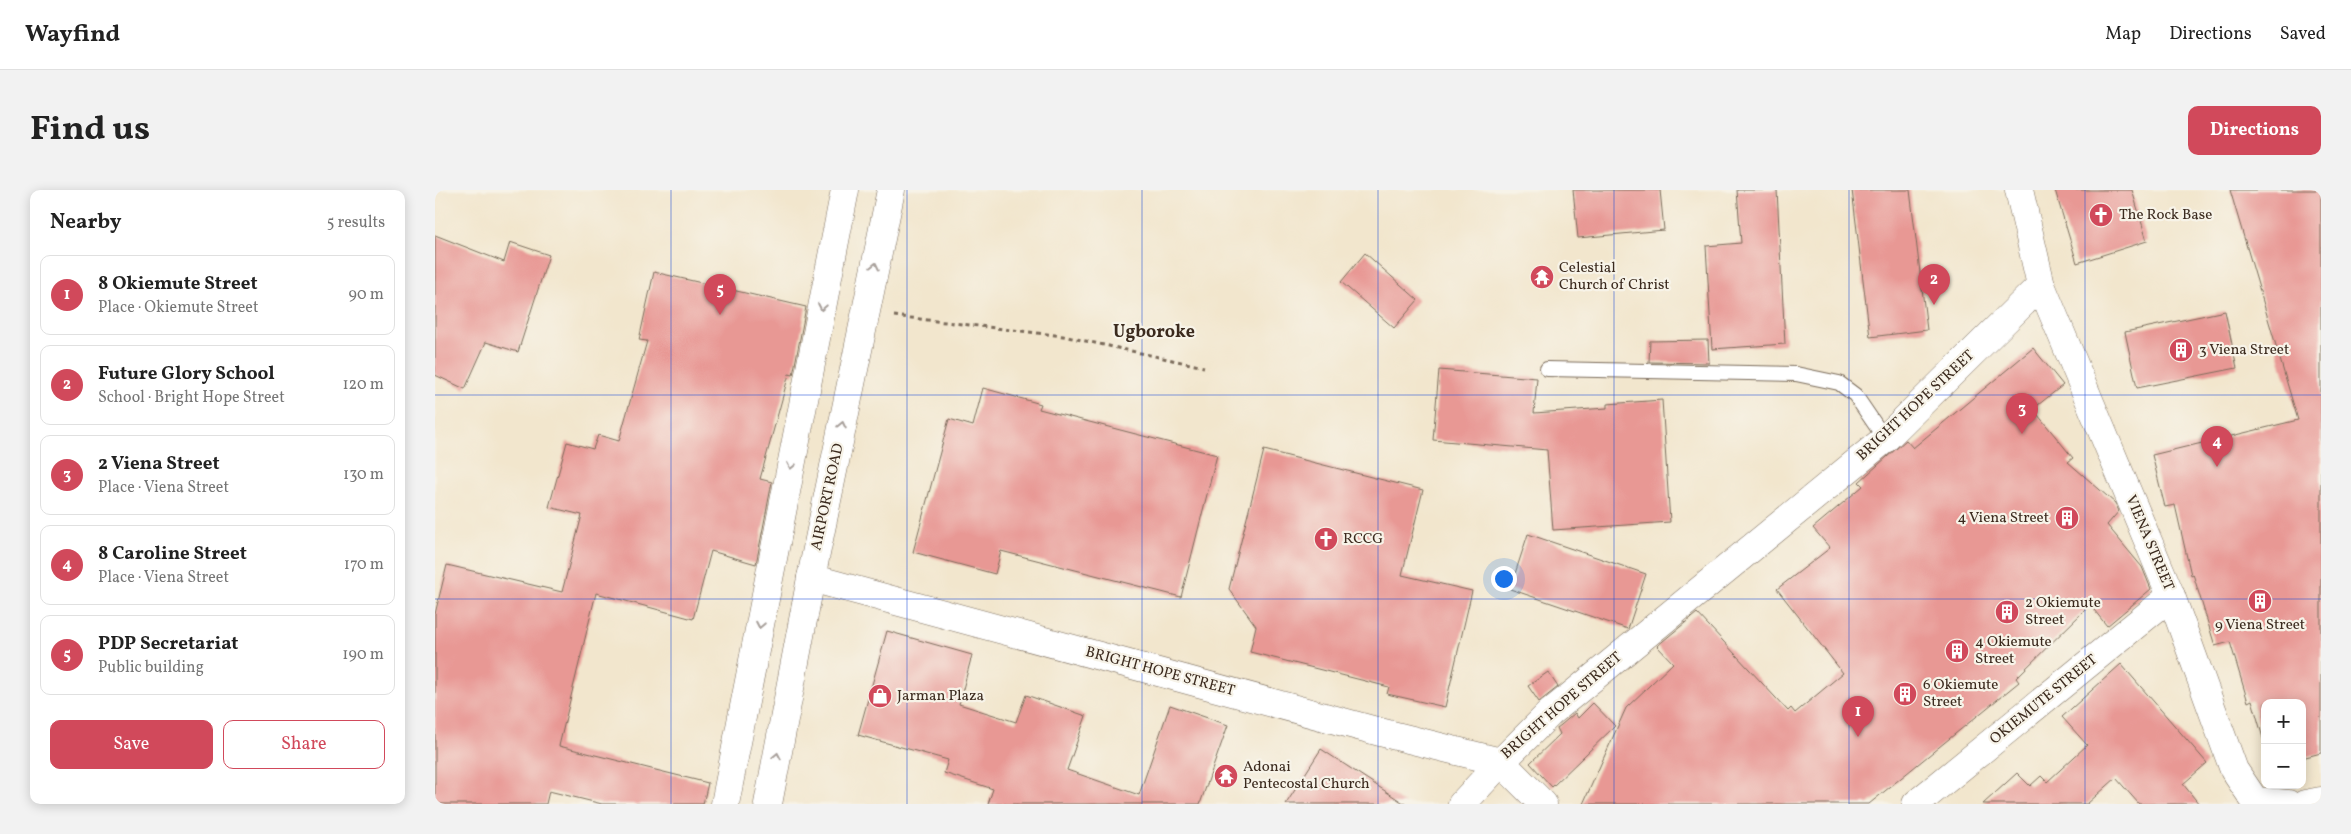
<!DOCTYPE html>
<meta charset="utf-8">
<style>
:root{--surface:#fff;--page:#f2f2f2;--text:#222;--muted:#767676;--line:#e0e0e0;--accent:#d1495b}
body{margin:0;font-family:Vollkorn,serif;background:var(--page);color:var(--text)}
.controls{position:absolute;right:15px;bottom:15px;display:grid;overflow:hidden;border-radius:10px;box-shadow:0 2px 12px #0003}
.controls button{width:45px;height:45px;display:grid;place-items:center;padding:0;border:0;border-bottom:1px solid var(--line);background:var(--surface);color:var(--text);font:25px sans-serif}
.you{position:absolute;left:1068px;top:388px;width:18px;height:18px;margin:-12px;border:4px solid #fff;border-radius:50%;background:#1a73e8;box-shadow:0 0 0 8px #1a73e833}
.badge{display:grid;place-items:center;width:32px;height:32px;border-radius:50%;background:var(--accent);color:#fff;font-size:16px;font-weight:700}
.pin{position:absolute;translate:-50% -41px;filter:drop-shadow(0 1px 2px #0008)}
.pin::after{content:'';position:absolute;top:26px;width:18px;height:15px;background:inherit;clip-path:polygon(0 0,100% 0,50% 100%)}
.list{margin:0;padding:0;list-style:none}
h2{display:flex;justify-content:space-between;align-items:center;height:65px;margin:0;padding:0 20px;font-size:21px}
h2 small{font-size:16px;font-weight:400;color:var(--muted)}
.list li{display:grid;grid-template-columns:32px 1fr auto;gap:15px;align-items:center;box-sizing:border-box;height:80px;margin:0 10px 10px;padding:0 10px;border:1px solid var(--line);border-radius:10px}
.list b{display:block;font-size:19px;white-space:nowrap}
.list p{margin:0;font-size:16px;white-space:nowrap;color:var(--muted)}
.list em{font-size:16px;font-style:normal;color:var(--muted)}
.actions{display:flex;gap:10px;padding:15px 20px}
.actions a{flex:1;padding:11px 0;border:1px solid var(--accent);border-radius:10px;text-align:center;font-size:18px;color:var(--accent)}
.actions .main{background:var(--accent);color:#fff}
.map{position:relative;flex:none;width:1886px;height:614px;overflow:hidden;border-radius:10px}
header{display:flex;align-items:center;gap:30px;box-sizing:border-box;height:70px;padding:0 25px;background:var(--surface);border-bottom:1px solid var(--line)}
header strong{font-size:24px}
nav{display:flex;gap:28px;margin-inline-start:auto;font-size:18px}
.intro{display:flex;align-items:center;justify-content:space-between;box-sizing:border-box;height:120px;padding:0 30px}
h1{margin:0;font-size:35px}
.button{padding:12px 22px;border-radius:10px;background:var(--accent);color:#fff;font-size:18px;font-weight:700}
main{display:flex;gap:30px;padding:0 30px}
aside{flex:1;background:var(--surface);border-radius:10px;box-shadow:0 2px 12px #0003}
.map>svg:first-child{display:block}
.building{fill:#e89894}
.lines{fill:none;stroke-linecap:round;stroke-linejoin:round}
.service-casing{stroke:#7b6c5b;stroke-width:16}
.minor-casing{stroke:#7b6c5b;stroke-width:29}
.secondary-casing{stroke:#7b6c5b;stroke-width:29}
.path{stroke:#7b6c5b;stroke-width:3;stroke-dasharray:4 4;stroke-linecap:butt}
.service{stroke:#fff;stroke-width:14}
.minor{stroke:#fff;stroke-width:28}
.secondary{stroke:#fff;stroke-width:28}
.oneway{stroke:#a79f9a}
.grid{fill:none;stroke:#1d4ed8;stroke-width:1;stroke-opacity:0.55}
.labels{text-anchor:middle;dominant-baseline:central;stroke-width:4.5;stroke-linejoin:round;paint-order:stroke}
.poi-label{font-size:15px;fill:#3b2a1e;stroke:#f7f3e8;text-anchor:start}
.street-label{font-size:15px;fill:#3b2a1e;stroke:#f7f3e8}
.quarter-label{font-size:18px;font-weight:bold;fill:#3b2a1e;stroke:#f7f3e8}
</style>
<header>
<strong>Wayfind</strong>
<nav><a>Map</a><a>Directions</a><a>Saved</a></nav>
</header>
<div class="intro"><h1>Find us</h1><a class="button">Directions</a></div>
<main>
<aside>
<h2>Nearby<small>5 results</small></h2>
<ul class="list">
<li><span class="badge">1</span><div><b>8 Okiemute Street</b><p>Place · Okiemute Street</p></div><em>90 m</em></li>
<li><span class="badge">2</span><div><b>Future Glory School</b><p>School · Bright Hope Street</p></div><em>120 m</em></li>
<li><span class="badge">3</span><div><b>2 Viena Street</b><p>Place · Viena Street</p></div><em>130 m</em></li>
<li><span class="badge">4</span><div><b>8 Caroline Street</b><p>Place · Viena Street</p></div><em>170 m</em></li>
<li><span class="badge">5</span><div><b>PDP Secretariat</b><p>Public building</p></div><em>190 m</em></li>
</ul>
<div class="actions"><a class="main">Save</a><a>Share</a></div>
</aside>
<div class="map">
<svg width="1886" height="614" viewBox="0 0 1886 614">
<rect width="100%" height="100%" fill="#f7f3e8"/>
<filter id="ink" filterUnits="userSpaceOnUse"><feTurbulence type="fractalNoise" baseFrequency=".02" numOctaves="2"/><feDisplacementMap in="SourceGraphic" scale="10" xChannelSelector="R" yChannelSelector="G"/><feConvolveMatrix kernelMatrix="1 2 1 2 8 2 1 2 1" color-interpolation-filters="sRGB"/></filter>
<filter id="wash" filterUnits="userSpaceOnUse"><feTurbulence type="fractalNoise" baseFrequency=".0096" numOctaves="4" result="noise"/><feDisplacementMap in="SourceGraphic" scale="20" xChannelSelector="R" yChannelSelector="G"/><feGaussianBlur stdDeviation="1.12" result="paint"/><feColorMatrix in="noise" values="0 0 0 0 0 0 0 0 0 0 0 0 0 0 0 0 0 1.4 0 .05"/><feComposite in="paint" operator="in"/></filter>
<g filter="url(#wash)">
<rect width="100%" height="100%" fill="#f2e6cd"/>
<g id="blocks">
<g class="building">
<polygon points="1138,0 1225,0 1229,40 1143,48"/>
<polygon points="1302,0 1342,0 1350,154 1277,159 1271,56 1306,53"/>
<polygon points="1417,0 1475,0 1492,140 1435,147"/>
<polygon points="1620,0 1697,0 1712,51 1642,73"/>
<polygon points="1795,0 1886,0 1886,563 1867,568 1867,513 1830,513 1830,555 1817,510 1813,512 1795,452 1780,456 1758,384 1756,385 1740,315 1730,317 1717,265 1863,230"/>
<polygon points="0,45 69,72 75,52 114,65 83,162 51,152 30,199 0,185"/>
<polygon points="930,63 983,110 959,138 906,92"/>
<polygon points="219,82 371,117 358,185 354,184 325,289 337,292 321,374 276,361 258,429 161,403 124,556 273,593 268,614 167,614 114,601 111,614 0,614 0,424 12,375 127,402 147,325 114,317 132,252 158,259 163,245 184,251 212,151 204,150"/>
<polygon points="1790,121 1802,178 1702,198 1690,142"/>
<polygon points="1273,150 1274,173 1214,172 1215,151"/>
<polygon points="1598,158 1628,195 1598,219 1638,268 1633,272 1680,313 1684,321 1672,335 1707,377 1716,399 1672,436 1655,415 1581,488 1584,492 1434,614 1148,614 1191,518 1238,473 1222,456 1262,423 1353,521 1356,518 1360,523 1408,483 1342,399 1395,358 1378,338 1428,296 1424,292 1471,250 1478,258"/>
<polygon points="1004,180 1102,188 1099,223 1172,218 1172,214 1227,210 1235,332 1118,340 1112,260 998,250"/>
<polygon points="548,198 606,214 604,219 782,265 746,407 566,361 560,384 478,362 514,229 538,236"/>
<polygon points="829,260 988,300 967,385 1037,401 1010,517 952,504 954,497 815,462 821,436 794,399"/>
<polygon points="1093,344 1211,384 1193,439 1075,399"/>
<polygon points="452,441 537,465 524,514 581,532 591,505 651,526 632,580 704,605 735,515 793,535 765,614 553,614 558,599 509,583 513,570 423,545"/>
<polygon points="1686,474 1772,573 1748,594 1764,614 1704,614 1681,588 1652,614 1548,614 1582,583 1595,596 1606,586 1612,592 1652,555 1627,527"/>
<polygon points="1113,482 1123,497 1104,512 1093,496"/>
<polygon points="1158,513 1180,536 1117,597 1095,573 1125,544 1122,538 1126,535 1140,523 1143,528"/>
<polygon points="886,559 970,614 851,614"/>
</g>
</g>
</g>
<g filter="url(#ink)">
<use href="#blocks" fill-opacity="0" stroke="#7b6c5b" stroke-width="1"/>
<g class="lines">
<g class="service-casing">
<polyline id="service" points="1112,179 1361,184 1404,193 1420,205 1450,249"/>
</g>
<g class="minor-casing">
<g id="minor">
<polyline points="1606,95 1736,406 1799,580 1820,611 1853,614"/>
<polyline points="376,388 945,542 1066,572 1115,523 1450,249 1606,95 1584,0"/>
<polyline points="1027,614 1066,572 1108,614"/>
<polyline points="1481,614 1736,406"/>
<polyline points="1870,614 1886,611"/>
</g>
</g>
<g class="secondary-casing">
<g id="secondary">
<polyline points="290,614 410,0"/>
<polyline points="333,614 376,388 456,0"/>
</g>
</g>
<polyline class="path" points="459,126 628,146 769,177"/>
<use href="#service" class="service"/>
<use href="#minor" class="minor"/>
<use href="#secondary" class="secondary"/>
</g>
<defs><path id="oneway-chevron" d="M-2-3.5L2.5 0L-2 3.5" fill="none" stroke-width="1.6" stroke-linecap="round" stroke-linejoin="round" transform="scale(1.25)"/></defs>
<g class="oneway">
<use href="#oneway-chevron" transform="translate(440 76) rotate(-78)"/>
<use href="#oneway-chevron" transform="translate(387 117) rotate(101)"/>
<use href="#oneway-chevron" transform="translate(407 235) rotate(-78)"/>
<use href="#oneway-chevron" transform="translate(356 276) rotate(101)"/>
<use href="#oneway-chevron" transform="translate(325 435) rotate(101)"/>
<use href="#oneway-chevron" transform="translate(342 566) rotate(-79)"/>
</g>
</g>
<path class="grid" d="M236,0v614M472,0v614M707,0v614M943,0v614M1179,0v614M1414,0v614M1650,0v614M0,205h1886M0,409h1886"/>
<defs>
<g id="church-disc" transform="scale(1.25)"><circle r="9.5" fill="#d1495b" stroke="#f7f3e8"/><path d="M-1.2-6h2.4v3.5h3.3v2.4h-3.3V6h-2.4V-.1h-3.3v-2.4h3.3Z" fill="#fff"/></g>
<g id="temple-disc" transform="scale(1.25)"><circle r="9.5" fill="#d1495b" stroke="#f7f3e8"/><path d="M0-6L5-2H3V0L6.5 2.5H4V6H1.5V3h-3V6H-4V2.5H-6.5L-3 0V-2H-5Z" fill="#fff"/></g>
<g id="building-disc" transform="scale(1.25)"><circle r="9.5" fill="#d1495b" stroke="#f7f3e8"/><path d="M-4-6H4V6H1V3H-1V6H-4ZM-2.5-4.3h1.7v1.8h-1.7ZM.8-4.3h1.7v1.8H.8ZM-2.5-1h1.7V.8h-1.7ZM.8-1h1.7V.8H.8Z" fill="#fff"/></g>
<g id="shop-disc" transform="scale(1.25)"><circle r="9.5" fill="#d1495b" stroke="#f7f3e8"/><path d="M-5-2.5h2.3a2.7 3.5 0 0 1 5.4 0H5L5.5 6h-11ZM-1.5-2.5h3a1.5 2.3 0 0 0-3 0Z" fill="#fff"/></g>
</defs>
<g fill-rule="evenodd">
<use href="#church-disc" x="1666" y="25"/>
<use href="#temple-disc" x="1107" y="87"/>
<use href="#building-disc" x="1746" y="160"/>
<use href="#building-disc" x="1632" y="328"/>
<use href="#church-disc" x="891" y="349"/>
<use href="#building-disc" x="1825" y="411"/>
<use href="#building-disc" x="1572" y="422"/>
<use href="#building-disc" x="1522" y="461"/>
<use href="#building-disc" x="1470" y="504"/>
<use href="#shop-disc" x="445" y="506"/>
<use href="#temple-disc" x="791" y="586"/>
</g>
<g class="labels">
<g class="poi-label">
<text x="1684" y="25">The Rock Base</text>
<text x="1124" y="78">Celestial<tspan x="1124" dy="17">Church of Christ</tspan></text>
<text x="1764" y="160">3 Viena Street</text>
<text x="1614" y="328" text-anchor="end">4 Viena Street</text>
<text x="908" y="349">RCCG</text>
<text x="1590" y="413">2 Okiemute<tspan x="1590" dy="17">Street</tspan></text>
<text x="1825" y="435" text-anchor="middle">9 Viena Street</text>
<text x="1540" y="452">4 Okiemute<tspan x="1540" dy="17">Street</tspan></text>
<text x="1488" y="495">6 Okiemute<tspan x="1488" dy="17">Street</tspan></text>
<text x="462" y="506">Jarman Plaza</text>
<text x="808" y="577">Adonai<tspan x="808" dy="17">Pentecostal Church</tspan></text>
</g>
<g class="street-label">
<text transform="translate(1481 216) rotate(-43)">BRIGHT HOPE STREET</text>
<text transform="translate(393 307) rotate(-78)">AIRPORT ROAD</text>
<text transform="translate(1714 353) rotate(67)">VIENA STREET</text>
<text transform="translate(725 482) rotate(15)">BRIGHT HOPE STREET</text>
<text transform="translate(1609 510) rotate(-39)">OKIEMUTE STREET</text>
<text transform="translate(1127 516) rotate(-41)">BRIGHT HOPE STREET</text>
</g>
<g class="quarter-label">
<text x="719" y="142">Ugboroke</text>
</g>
</g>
</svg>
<div class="controls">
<button>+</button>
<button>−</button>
</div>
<div class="you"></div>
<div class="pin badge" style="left:1423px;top:547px">1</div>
<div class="pin badge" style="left:1499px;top:115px">2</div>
<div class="pin badge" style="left:1587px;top:244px">3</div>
<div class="pin badge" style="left:1782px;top:277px">4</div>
<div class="pin badge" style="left:285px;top:125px">5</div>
</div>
</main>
